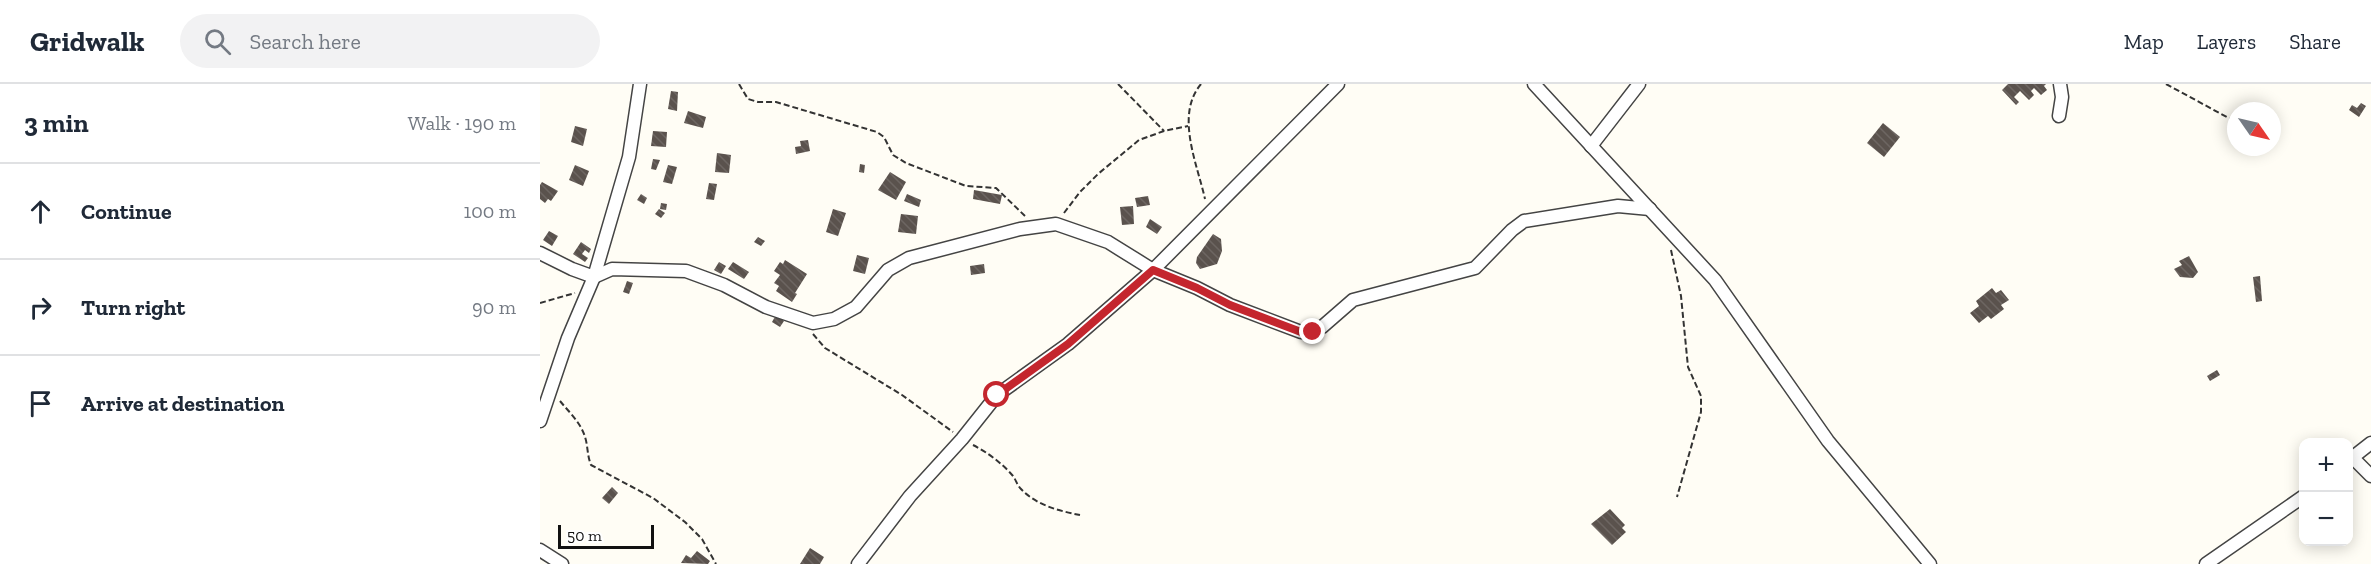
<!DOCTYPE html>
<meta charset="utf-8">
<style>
:root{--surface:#fff;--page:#f2f2f3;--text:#1f2937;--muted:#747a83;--line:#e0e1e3}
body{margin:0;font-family:"Zilla Slab",serif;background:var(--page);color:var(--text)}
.controls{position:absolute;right:18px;bottom:18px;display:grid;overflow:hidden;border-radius:12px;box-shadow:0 3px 15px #0003}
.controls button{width:54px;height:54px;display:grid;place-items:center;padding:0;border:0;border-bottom:2px solid var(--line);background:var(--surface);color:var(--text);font:30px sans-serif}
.compass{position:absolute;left:1687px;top:18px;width:54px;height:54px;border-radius:50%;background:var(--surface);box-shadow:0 3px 15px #0003;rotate:124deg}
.scale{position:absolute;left:18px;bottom:15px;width:96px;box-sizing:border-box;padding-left:6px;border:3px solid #111;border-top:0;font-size:16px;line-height:21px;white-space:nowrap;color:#111;-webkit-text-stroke:4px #fff;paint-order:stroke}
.stop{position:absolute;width:18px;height:18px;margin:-14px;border:4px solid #c4262e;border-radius:50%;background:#fff}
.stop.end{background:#c4262e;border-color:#fff;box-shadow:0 2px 6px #0008}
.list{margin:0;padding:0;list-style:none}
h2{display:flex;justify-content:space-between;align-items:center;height:78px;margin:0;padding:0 24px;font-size:26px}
h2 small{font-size:20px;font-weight:400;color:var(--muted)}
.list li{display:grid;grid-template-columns:39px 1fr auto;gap:18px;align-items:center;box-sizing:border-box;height:96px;padding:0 24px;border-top:2px solid var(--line)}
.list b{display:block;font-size:22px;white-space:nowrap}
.list em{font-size:20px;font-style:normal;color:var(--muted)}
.icon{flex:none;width:33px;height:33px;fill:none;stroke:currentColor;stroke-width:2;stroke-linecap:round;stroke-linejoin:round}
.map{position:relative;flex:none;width:1831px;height:480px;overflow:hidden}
header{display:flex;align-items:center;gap:36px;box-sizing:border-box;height:84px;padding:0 30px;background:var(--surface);border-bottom:2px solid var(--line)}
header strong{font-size:28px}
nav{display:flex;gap:33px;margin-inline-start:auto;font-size:21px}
.search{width:420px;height:54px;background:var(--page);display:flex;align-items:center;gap:15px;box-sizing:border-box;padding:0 21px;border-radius:33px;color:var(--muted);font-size:22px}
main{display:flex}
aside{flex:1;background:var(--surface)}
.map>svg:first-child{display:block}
.building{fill:url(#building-back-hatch)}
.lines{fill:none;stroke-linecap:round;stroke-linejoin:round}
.street-casing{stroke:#444;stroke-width:15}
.path{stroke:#333;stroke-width:2;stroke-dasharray:6 3;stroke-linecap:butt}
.street{stroke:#fff;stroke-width:12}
.route{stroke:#c4262e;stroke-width:8}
</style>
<header>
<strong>Gridwalk</strong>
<div class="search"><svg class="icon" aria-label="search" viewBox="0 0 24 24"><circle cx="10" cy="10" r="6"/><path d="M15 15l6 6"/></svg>Search here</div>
<nav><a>Map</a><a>Layers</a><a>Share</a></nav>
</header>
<main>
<aside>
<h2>3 min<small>Walk · 190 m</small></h2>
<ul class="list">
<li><svg class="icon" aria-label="ahead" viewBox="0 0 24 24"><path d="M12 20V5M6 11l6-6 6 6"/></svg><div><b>Continue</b></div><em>100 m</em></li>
<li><svg class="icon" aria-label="right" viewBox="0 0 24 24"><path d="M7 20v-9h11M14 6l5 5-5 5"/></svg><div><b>Turn right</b></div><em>90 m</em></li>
<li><svg class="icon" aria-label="arrive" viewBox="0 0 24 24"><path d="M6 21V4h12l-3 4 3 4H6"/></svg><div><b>Arrive at destination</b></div></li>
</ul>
</aside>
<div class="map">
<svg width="1831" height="480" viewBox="0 0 1831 480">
<defs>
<pattern id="building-back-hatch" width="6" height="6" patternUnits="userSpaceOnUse" patternTransform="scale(1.5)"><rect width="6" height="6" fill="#5a524d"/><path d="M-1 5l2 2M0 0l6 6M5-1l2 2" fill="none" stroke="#6d6662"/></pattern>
</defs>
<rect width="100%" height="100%" fill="#fffdf5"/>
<g class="building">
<polygon points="1468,0 1506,0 1504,2 1507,6 1501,11 1494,4 1491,7 1494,11 1489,16 1480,7 1474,13 1479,18 1476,21 1462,6"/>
<polygon points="131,7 138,8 137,27 128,25"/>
<polygon points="1821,19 1826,22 1819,33 1809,26 1812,21 1817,24"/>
<polygon points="148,27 166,33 163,44 144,39"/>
<polygon points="1343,39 1360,53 1344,73 1327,59"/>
<polygon points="35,42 47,45 43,62 31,58"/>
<polygon points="113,47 127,48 126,63 111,62"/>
<polygon points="268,56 270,67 256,70 255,63 261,62 260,57"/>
<polygon points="177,69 191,71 189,89 175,88"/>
<polygon points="113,75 120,76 116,86 111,85"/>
<polygon points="320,80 325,81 324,89 319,88"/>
<polygon points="35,81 49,87 43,102 29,96"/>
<polygon points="128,81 137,83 132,100 123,98"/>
<polygon points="350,88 366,98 356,116 338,106"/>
<polygon points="2,98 18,107 11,117 8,115 5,119 0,115 0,101"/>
<polygon points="169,99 177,100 174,116 166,115"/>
<polygon points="434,106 462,111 460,120 433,115"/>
<polygon points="101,110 107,114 104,120 97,116"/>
<polygon points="367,110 381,116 379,123 364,117"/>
<polygon points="608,112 610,121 597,123 595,114"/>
<polygon points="121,119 127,120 126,126 120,125"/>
<polygon points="593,122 594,140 582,141 580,123"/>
<polygon points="119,125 125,129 121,134 115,130"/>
<polygon points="293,125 306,129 298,152 286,148"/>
<polygon points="361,130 378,132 376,150 358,148"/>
<polygon points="610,135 622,143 617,150 606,143"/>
<polygon points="9,147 18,152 12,162 3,156"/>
<polygon points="673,150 681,155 682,167 677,180 660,185 656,179 657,173"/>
<polygon points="218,153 225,157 221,162 214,158"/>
<polygon points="41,158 51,165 49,169 45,166 42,170 48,174 45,178 33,170"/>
<polygon points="317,171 329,174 325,190 313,187"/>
<polygon points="1649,172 1658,188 1653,194 1640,193 1634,185 1642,181 1639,177"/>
<polygon points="245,176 267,190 255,209 257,210 252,218 236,207 239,202 234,199 240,191 234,187 240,178 243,180"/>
<polygon points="179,178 186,182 181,190 174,186"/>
<polygon points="193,178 209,188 204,195 188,185"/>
<polygon points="444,180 445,189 431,191 430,182"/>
<polygon points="1720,192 1722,217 1716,218 1713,193"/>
<polygon points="87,197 93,199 89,210 83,208"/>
<polygon points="1452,204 1456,209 1461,206 1469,216 1461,221 1464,225 1451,235 1448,232 1439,239 1430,229 1439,222 1436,217"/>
<polygon points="236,231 244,237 240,243 232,238"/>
<polygon points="1677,286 1680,291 1670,297 1667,292"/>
<polygon points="72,403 78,409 69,420 62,414"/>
<polygon points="1070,425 1085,441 1082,444 1086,448 1072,461 1051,440"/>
<polygon points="270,464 284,473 280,480 260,480"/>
<polygon points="157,467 170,477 168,480 141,479 146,471 151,474"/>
</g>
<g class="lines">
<g class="street-casing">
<g id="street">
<polyline points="994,0 1175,196 1288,357 1390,480"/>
<polyline points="1519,32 1522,13 1520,0"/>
<polyline points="1051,62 1099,0"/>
<polyline points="0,169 32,185 54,193 72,185 146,187 184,201 226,223 273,239 294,235 316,223 348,186 369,174 480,145 516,140 568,158 613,186 657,204 690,221 761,248 773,248 782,243 813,216 935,184 972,146 984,137 1078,122 1110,125"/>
<polyline points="0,337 28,254 54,193 89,73 100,0"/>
<polyline points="1813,374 1831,392"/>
<polyline points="1808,377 1831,359"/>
<polyline points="0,466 22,480"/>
<polyline points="318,480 370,412 422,355 457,311 528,260 613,186 798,0"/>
<polyline points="1666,480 1764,412"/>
</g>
</g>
<g class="path">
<polyline points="199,0 208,15 218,18 236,18 337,48 344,53 353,71 366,79 426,102 456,104 485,132"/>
<polyline points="578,0 624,47"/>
<path d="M661,0c-26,31 -4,79 4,115"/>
<polyline points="1626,0 1696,38"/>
<polyline points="524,129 540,108 558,90 599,56 624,47 648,42"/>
<polyline points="1131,166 1141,212 1148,283 1161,312 1161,328 1137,413"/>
<polyline points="0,219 35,209"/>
<polyline points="273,250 285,264 362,311 413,348"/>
<path d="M20,317c9,11 21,22 25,36 3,9 2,18 6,28l62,33 32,24 17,17 14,25"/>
<path d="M433,361c14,7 30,19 40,31 3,4 4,9 8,13 15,16 38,22 59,26"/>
</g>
<use href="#street" class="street"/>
</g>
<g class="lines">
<polyline class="route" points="457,311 528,260 613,186 657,204 690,221 761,248 773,248"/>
</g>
</svg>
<div class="controls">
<button>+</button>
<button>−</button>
</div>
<svg class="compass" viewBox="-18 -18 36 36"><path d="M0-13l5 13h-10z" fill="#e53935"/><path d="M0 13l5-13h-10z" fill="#747a83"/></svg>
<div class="scale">50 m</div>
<div class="stop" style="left:457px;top:311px"></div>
<div class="stop end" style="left:773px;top:248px"></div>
</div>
</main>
